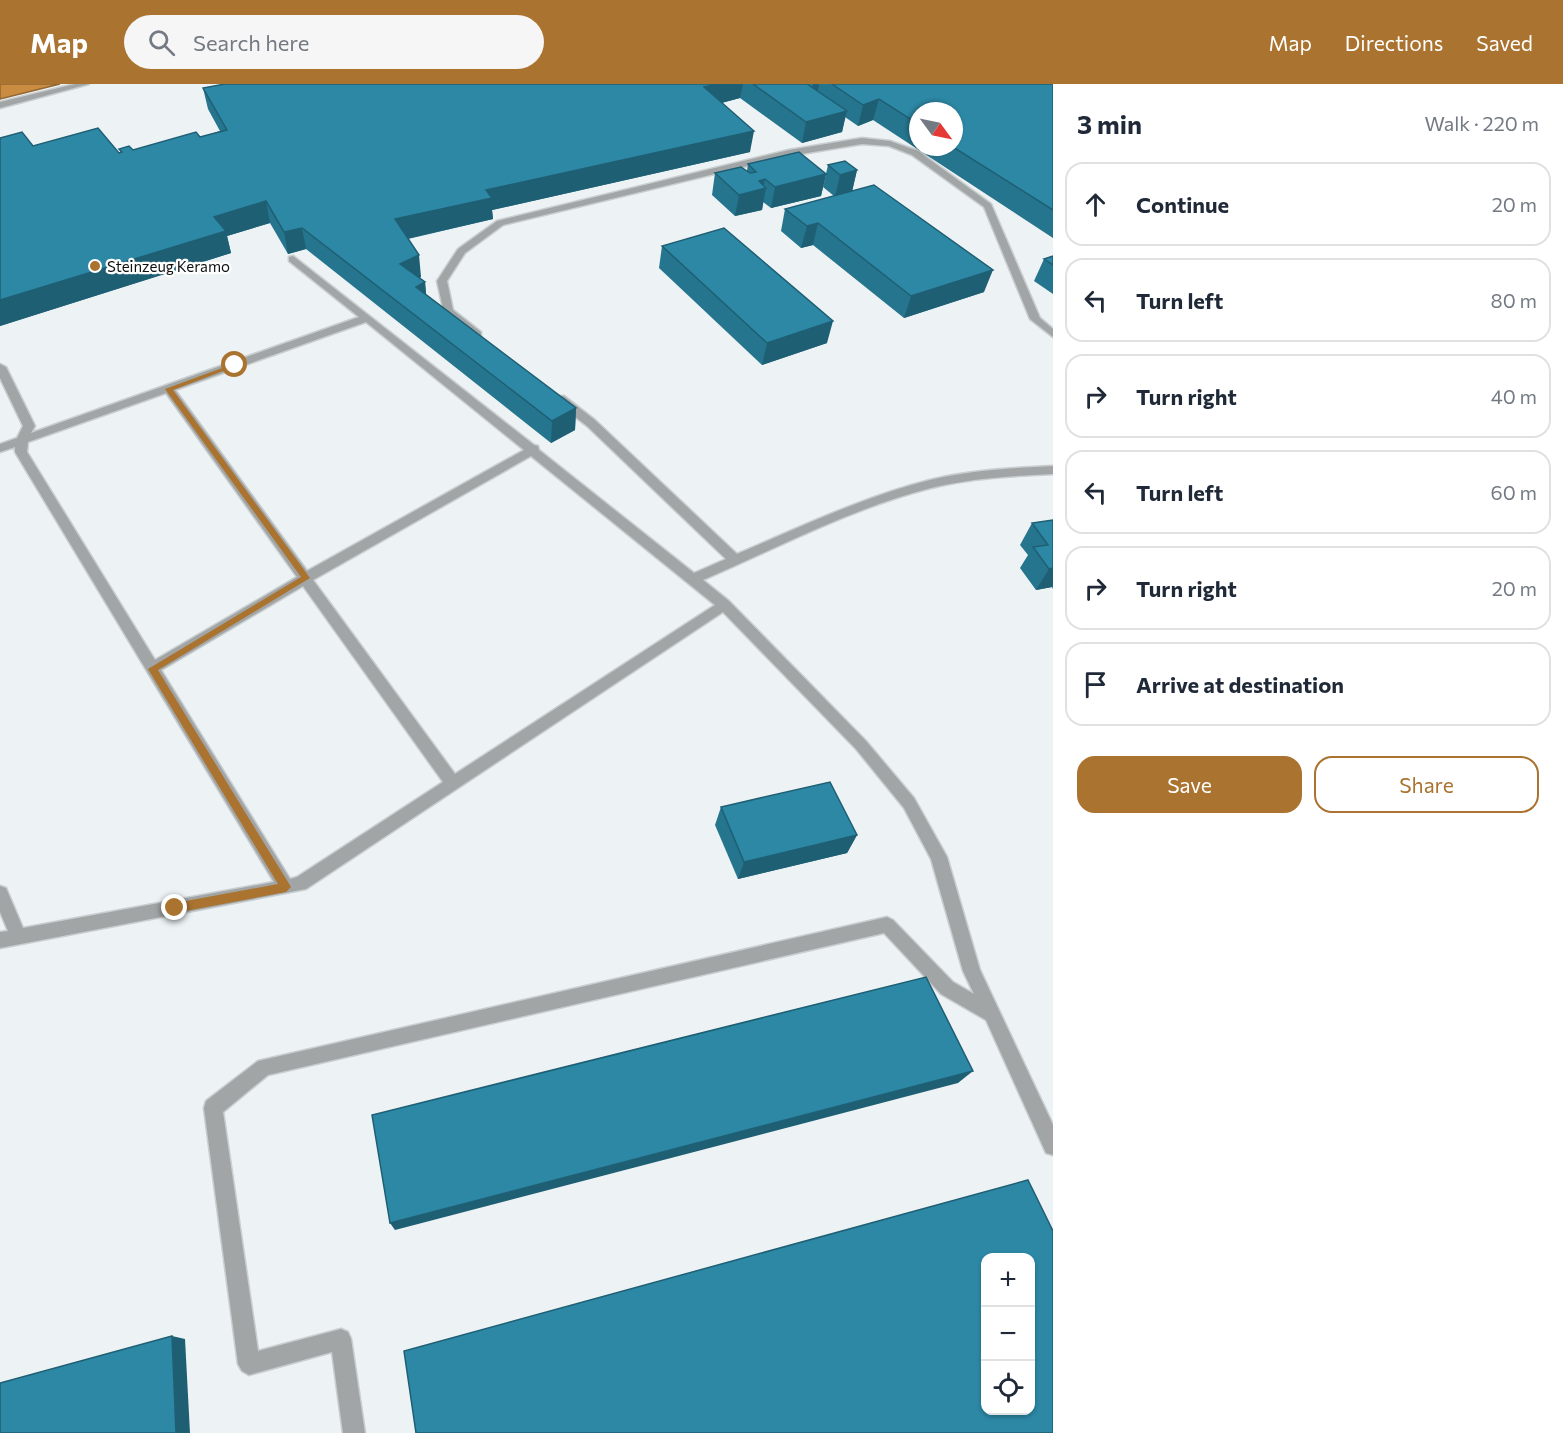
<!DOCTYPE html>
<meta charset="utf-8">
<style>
:root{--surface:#fff;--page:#f6f6f7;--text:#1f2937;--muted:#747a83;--line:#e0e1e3;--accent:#aa732f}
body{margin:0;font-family:Commissioner,sans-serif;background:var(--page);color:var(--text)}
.controls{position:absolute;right:18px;bottom:18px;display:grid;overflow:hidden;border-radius:12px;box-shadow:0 2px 4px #0004}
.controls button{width:54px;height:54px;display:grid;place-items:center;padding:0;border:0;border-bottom:2px solid var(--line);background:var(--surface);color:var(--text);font:30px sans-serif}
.compass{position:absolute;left:909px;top:18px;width:54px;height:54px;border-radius:50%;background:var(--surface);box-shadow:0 2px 4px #0004;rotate:123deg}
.stop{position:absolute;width:18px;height:18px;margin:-14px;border:4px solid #aa732f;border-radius:50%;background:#fff}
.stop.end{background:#aa732f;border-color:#fff;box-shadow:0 2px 6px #0008}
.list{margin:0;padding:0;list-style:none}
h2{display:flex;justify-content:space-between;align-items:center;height:78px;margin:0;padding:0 24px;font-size:26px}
h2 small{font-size:20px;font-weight:400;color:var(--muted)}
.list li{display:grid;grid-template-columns:39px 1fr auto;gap:18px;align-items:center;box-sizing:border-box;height:84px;margin:0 12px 12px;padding:0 12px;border:2px solid var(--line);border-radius:18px}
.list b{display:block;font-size:22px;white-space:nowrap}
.list em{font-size:20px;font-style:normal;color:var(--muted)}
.actions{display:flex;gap:12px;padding:18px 24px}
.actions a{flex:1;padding:14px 0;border:2px solid var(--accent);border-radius:18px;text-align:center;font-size:21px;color:var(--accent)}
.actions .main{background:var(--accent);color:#fff}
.icon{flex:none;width:33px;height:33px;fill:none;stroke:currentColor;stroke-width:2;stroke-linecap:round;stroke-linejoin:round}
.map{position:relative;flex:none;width:1053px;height:1349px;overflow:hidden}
header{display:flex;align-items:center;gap:36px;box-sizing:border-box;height:84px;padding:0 30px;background:var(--accent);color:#fff}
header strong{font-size:28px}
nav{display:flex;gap:33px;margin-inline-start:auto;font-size:21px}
.search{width:420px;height:54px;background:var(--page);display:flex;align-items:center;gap:15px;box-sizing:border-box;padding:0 21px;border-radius:33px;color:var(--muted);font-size:22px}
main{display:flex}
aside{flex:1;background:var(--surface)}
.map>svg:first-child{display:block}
.water{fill:#c98c41;stroke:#916632;stroke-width:1.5}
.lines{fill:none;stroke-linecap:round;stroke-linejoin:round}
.service-casing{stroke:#c9ced0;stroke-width:3}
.service{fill:#a2a5a5;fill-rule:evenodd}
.wall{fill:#26758e;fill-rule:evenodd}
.shaded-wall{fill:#1f5f74}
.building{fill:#2c88a5;stroke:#1f5f74;stroke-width:1.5;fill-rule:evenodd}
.route{fill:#aa732f}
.poi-dot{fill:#aa732f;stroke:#fff;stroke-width:2}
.labels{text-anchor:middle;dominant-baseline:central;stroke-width:4.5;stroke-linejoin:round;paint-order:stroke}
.far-poi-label{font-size:15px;fill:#0d0f10;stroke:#fff;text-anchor:start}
</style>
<header>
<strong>Map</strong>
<div class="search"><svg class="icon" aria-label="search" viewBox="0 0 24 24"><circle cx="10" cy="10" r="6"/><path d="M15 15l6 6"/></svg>Search here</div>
<nav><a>Map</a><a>Directions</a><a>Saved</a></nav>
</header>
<main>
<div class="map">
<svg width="1053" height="1349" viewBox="0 0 1053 1349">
<rect width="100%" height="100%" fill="#edf2f4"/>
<polygon class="water" points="0,0 60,0 0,15"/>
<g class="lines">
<g class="service-casing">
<g id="service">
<polygon points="75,0 89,0 0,24 0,18"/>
<polygon points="862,54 890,57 918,67 991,120 1040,234 1053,245 1053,253 1030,235 984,123 912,71 889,62 862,60 789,72 503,141 465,169 447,197 453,226 481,248 481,252 473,252 444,229 437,197 458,165 497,137 789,66"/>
<path d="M293,172l241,189 4,1 1,4 155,123 32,-14 -139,-133 -31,-24v-6h8l31,24 142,134c63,-27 126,-57 193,-74 40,-10 82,-12 123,-14v8c-41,2 -82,4 -122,14 -79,20 -154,60 -228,92l26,21 137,140 48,57 33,59 33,113 73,155v30l-7,-2 -60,-133 -45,-26 -57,-61 -616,142 -45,37 35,239 83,-22 7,3 3,7 14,94h-22l-11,-81 -83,23 -7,-4 -4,-7 -34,-256 2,-7 52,-40 629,-144 6,3 60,62 21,12 -11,-23 -32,-112 -27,-51 -48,-59 -133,-137 -417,277 -306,59v-16l8,-1 -8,-19v-26l6,2 17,40 251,-46 -259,-430v-5l-15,5v-8l17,-6 6,-12 -23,-48v-14l6,3 29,59 -4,7 328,-116 -70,-56v-4zM366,238l158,128 -217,121 -132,-181zM166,309l131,184 -142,83 -128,-208 1,-10zM531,372l184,149 -260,169 -142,-194zM303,502l140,196 -146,95 -7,2 -129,-209z"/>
</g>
</g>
<use href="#service" class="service"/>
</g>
<g class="wall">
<path d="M224,0h829v154l-180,-118 -15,6 -13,-9 -3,15 -40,11 -62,-45 -18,5 28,49 -258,58 1,9 -85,20 13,38 -2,1 6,4 1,13 150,113 -1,22 -24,13 -245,-194 -18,5 -18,-31 -43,13 4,17 -231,73v-188l33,8 86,7h2l-2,-4 14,1 67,-13 20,-6 -12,-22 -5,-21zM918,27l36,36h-36z"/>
<polygon points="748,80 826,90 821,112 771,124 763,118 762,126 735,132 712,111 715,89 747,87"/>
<polygon points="828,81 857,86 852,107 984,208 904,234 813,161 801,164 781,147 785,125 834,112 823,103"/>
<polygon points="662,162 827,259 762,281 659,184"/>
<polygon points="1053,172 1053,210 1034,197 1044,175"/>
<polygon points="1053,436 1053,505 1052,503 1036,506 1020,484 1028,471 1020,461 1032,439"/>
<polygon points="721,723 857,751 847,769 738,795 715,741"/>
</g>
<g class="shaded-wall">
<polygon points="717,0 743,0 740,14 701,24 704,3"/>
<polygon points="813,0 819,0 817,13 810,15"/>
<polygon points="879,15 873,36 858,42 863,21"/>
<polygon points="847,27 842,48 802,59 806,38"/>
<polygon points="754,47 750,68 492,126 493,135 397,157 395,135 486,106"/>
<polygon points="857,86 852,108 835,112 840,91"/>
<polygon points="826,90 821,112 771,124 775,103"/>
<polygon points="765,95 763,105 766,104 762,126 735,132 739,111 759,97"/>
<polygon points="266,117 270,139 227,152 231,169 0,242 0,216 214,133"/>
<polygon points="818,139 813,161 801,164 807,142"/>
<polygon points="302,144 306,165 288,170 284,148"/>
<polygon points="419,171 421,193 402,202 400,180"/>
<polygon points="993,186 984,208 904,234 911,212"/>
<polygon points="425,198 427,220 416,203"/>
<polygon points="833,237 827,259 762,281 767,259"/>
<polygon points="576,324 575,346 551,359 552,337"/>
<polygon points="1053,484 1053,501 1052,503 1036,506 1049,485"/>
<polygon points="857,751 847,769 738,795 744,778"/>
<polygon points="973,987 958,999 395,1146 390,1139"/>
<polygon points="172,1252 185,1255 190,1349 176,1349"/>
</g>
<g class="building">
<polygon points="225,0 717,0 704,3 754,47 486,106 492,114 395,135 419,171 400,180 425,198 416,203 576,324 552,337 302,144 284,148 266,117 214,133 226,147 0,216 0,54 22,48 33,62 98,44 119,69 122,68 119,65 129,62 133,66 196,48 200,53 227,46 203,4"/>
<polygon points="753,0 807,0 847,27 806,38"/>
<polygon points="832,0 1053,0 1053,126 953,63 954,27 918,27 918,40 879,15 863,21"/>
<polygon points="799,68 826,90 775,103 765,95 759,97 766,104 739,111 715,89 741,83 750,89 756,88 748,80"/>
<polygon points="845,77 857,86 840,91 828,81"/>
<polygon points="874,101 993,186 911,212 818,139 807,142 785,125"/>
<polygon points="724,144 833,237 767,259 662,162"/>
<polygon points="1053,172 1053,181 1044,175"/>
<polygon points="1053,436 1053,484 1049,485 1033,463 1048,461 1032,439"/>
<polygon points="830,698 857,751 744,778 721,723"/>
<polygon points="926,893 973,987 390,1139 372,1031"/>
<path d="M1028,1096l25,51v202h-637l-12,-82zM986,1173h44v153h-44z"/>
<polygon points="172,1252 176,1349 0,1349 0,1299"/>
</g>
<polygon class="route" points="233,280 239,281 173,306 310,494 158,586 291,803 286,808 175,829 169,824 175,819 278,800 148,585 301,493 165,305"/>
<circle class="poi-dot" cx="95" cy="182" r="6"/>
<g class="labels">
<g class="far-poi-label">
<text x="107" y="182">Steinzeug Keramo</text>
</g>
</g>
</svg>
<div class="controls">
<button>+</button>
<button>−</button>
<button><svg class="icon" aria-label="locate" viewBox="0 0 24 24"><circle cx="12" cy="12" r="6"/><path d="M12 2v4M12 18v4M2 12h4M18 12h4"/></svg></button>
</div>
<svg class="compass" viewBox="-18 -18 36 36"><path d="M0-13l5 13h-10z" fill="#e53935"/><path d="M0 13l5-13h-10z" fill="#747a83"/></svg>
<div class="stop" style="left:235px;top:281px"></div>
<div class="stop end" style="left:175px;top:824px"></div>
</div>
<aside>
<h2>3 min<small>Walk · 220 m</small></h2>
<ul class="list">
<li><svg class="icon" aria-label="ahead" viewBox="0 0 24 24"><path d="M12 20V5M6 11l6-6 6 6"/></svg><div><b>Continue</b></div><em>20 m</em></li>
<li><svg class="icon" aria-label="left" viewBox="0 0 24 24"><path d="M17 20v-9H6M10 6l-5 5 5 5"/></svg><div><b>Turn left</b></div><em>80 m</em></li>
<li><svg class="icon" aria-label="right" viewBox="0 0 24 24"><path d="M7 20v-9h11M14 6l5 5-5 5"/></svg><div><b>Turn right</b></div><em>40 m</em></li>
<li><svg class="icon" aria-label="left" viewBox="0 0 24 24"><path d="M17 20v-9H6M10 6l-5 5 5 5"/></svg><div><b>Turn left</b></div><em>60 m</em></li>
<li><svg class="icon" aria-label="right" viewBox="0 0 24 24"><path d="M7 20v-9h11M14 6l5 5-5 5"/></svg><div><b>Turn right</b></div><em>20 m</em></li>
<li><svg class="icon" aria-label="arrive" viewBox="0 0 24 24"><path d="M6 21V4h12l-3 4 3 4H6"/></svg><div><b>Arrive at destination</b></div></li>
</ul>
<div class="actions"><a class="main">Save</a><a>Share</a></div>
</aside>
</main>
